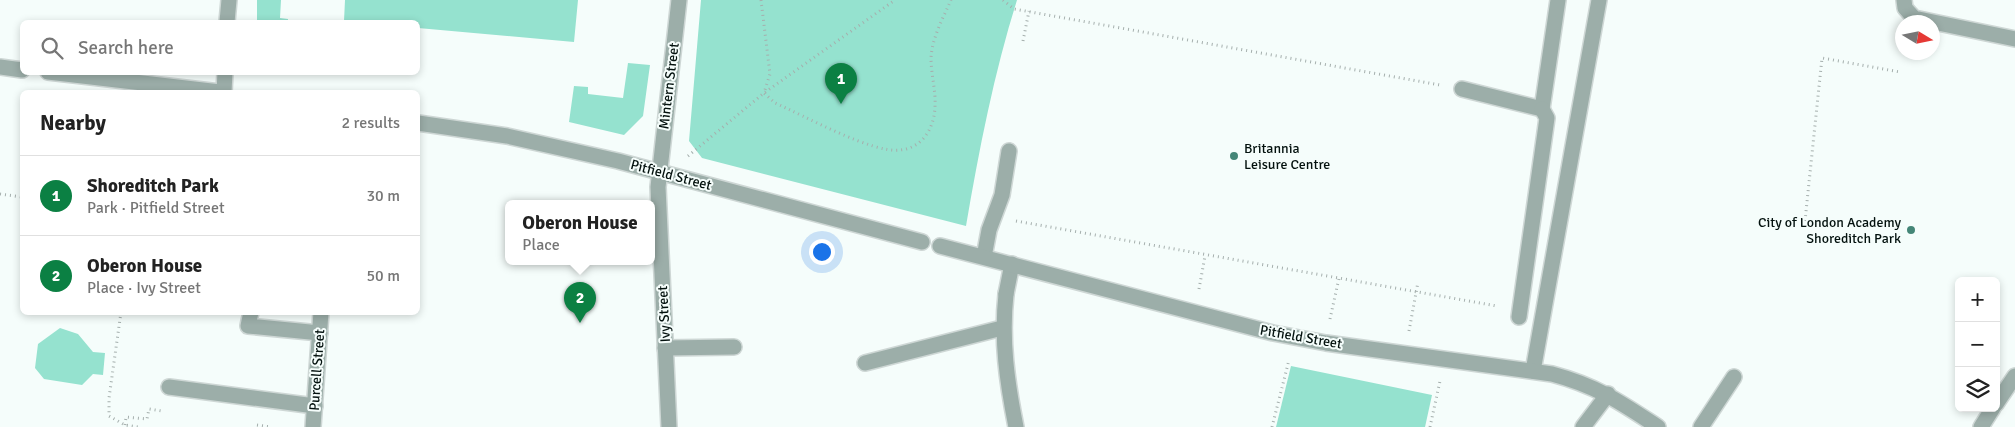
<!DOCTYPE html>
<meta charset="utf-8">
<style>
:root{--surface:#fff;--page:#f2f2f2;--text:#222;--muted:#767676;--line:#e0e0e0;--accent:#0b8043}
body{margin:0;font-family:Signika,sans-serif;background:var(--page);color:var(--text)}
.controls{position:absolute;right:15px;bottom:15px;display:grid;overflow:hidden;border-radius:8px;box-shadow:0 2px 8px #0003}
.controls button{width:45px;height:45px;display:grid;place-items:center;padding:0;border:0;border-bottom:1px solid var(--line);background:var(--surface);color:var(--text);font:25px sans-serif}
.compass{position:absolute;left:1895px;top:15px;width:45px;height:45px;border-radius:50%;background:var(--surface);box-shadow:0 2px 8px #0003;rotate:100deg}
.you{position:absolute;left:821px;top:251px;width:18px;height:18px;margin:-12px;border:4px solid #fff;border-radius:50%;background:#1a73e8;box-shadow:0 0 0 8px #1a73e833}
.badge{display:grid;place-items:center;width:32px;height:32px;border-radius:50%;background:var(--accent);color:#fff;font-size:16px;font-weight:700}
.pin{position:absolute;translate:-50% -41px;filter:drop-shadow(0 1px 2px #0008)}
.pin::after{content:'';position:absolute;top:26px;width:18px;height:15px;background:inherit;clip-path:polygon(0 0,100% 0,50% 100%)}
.popup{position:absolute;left:505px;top:200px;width:150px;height:65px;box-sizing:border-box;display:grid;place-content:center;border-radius:8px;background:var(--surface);filter:drop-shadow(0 1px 4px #0005);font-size:16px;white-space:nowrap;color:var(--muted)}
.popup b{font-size:19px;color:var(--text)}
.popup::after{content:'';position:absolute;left:50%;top:100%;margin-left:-10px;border:10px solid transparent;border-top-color:var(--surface)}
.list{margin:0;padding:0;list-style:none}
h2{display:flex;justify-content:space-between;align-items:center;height:65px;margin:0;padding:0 20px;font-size:21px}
h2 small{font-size:16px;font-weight:400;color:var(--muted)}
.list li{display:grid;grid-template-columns:32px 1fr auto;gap:15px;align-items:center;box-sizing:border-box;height:80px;padding:0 20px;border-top:1px solid var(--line)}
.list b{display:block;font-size:19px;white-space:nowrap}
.list p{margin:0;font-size:16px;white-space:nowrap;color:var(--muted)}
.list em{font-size:16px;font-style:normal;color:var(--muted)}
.icon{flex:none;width:28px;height:28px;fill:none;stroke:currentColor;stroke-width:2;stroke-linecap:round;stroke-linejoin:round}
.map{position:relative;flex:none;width:2015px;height:427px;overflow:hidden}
.search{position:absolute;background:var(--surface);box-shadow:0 2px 8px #0003;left:20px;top:20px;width:400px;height:55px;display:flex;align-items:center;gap:12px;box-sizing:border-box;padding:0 18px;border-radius:8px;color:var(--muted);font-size:19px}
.panel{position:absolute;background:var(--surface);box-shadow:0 2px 8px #0003;left:20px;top:90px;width:400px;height:225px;border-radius:8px}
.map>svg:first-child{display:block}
.green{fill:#95e2cf}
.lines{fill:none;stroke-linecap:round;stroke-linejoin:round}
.lane-casing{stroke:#ced7d5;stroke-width:18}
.street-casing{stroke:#ced7d5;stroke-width:18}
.path{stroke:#a5afad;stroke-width:3;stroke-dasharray:1 4;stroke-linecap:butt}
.lane{stroke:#9caea9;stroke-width:15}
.street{stroke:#9caea9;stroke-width:15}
.poi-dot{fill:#448677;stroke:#f5fdfb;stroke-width:2}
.labels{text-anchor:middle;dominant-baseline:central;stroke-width:4;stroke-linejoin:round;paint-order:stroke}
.street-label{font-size:14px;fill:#03110e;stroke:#f5fdfb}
.poi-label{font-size:14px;fill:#03110e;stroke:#f5fdfb;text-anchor:start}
</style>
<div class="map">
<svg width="2015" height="427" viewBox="0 0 2015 427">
<rect width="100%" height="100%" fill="#f5fdfb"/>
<g class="green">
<polygon points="257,0 281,0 280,18 288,19 288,22 257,22"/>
<polygon points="345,0 578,0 574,42 418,28 418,22 344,21"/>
<path d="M701,0h316c-23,73 -38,150 -51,226l-264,-68 -13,-17z"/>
<polygon points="628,63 650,65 643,116 624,135 569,122 574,86 588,87 588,94 623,98"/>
<polygon points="60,328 78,334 93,352 105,353 103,375 93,374 82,385 44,379 35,368 38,344"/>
<polygon points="1291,366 1432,395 1425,427 1276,427"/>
</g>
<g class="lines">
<g class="lane-casing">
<g id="lane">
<polyline points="984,257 989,230 1002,195 1009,151"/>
<polyline points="1006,294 1012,264"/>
<polyline points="251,312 248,326 320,333"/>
<polyline points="665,348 734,347"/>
<polyline points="865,363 1002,328"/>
<polyline points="1533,371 1599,0"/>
<polyline points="169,387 315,406"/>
<polyline points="1996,404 2015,376"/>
<polyline points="1701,427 1734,377"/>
<polyline points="1981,427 1993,408"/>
</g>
</g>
<g class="street-casing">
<g id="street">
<polyline points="1904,0 1905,8 1914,18 2015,39"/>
<polyline points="227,22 229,0"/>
<polyline points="0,67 22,70"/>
<polyline points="48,72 220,92"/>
<polyline points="1462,89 1542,109 1558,0"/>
<polyline points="224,92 225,72"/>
<polyline points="418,123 507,136 618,161 922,242"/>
<path d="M940,246l333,87 53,10 226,31c45,12 68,28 106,53"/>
<path d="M1006,294c-5,46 1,88 10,133"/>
<polyline points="1519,317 1547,118 1542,109"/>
<polyline points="313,427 321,312"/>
<polyline points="669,427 658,187 679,0"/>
<polyline points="1583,427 1608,394"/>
</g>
</g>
<g class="path">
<path d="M761,0l9,74 -6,19 11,10c28,12 98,51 125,47 22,-2 34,-21 35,-43 1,-16 -4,-33 -4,-49 1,-20 12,-40 20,-58"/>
<polyline points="1003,0 1014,9 1440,85"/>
<polyline points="1023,41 1029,11"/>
<polyline points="688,156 764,93 895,0"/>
<polyline points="0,194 22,197"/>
<polyline points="1016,221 1497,306"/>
<polyline points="1805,221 1822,58 1900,72"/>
<polyline points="1199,289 1205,256"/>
<polyline points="121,312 109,398 109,416 125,425 138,427"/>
<polyline points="1330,319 1339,278"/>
<polyline points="1409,331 1418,282"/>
<polyline points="125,425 126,417 147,419 149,409 162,411"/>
<polyline points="257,425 271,427"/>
<polyline points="1272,427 1289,360"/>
<polyline points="1430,427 1440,381"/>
</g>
<use href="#lane" class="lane"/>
<use href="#street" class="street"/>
</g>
<g class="poi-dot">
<circle cx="1234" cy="156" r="5"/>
<circle cx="1911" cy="230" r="5"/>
</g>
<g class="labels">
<g class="street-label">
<text transform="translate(669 86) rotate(-83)">Mintern Street</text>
<text transform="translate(671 175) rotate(15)">Pitfield Street</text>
<text transform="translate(664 314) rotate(-93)">Ivy Street</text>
<text transform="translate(1301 337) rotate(10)">Pitfield Street</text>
<text transform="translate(317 370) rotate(-86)">Purcell Street</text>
</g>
<g class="poi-label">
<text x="1244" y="148">Britannia<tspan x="1244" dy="16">Leisure Centre</tspan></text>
<text x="1901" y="222" text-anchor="end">City of London Academy<tspan x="1901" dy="16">Shoreditch Park</tspan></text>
</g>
</g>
</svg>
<div class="controls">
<button>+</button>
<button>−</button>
<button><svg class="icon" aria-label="layers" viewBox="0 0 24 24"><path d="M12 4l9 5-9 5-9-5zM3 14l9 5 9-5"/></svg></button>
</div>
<svg class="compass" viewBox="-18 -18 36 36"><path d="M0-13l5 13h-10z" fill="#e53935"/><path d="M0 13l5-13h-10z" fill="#767676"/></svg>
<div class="you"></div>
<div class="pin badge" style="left:841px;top:104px">1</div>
<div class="pin badge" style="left:580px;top:323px">2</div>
<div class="popup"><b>Oberon House</b>Place</div>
<div class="search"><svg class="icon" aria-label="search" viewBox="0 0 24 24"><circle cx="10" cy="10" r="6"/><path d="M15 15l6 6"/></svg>Search here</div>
<section class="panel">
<h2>Nearby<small>2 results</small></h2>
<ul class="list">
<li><span class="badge">1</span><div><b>Shoreditch Park</b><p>Park · Pitfield Street</p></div><em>30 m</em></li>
<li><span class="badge">2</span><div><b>Oberon House</b><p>Place · Ivy Street</p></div><em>50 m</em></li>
</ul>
</section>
</div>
